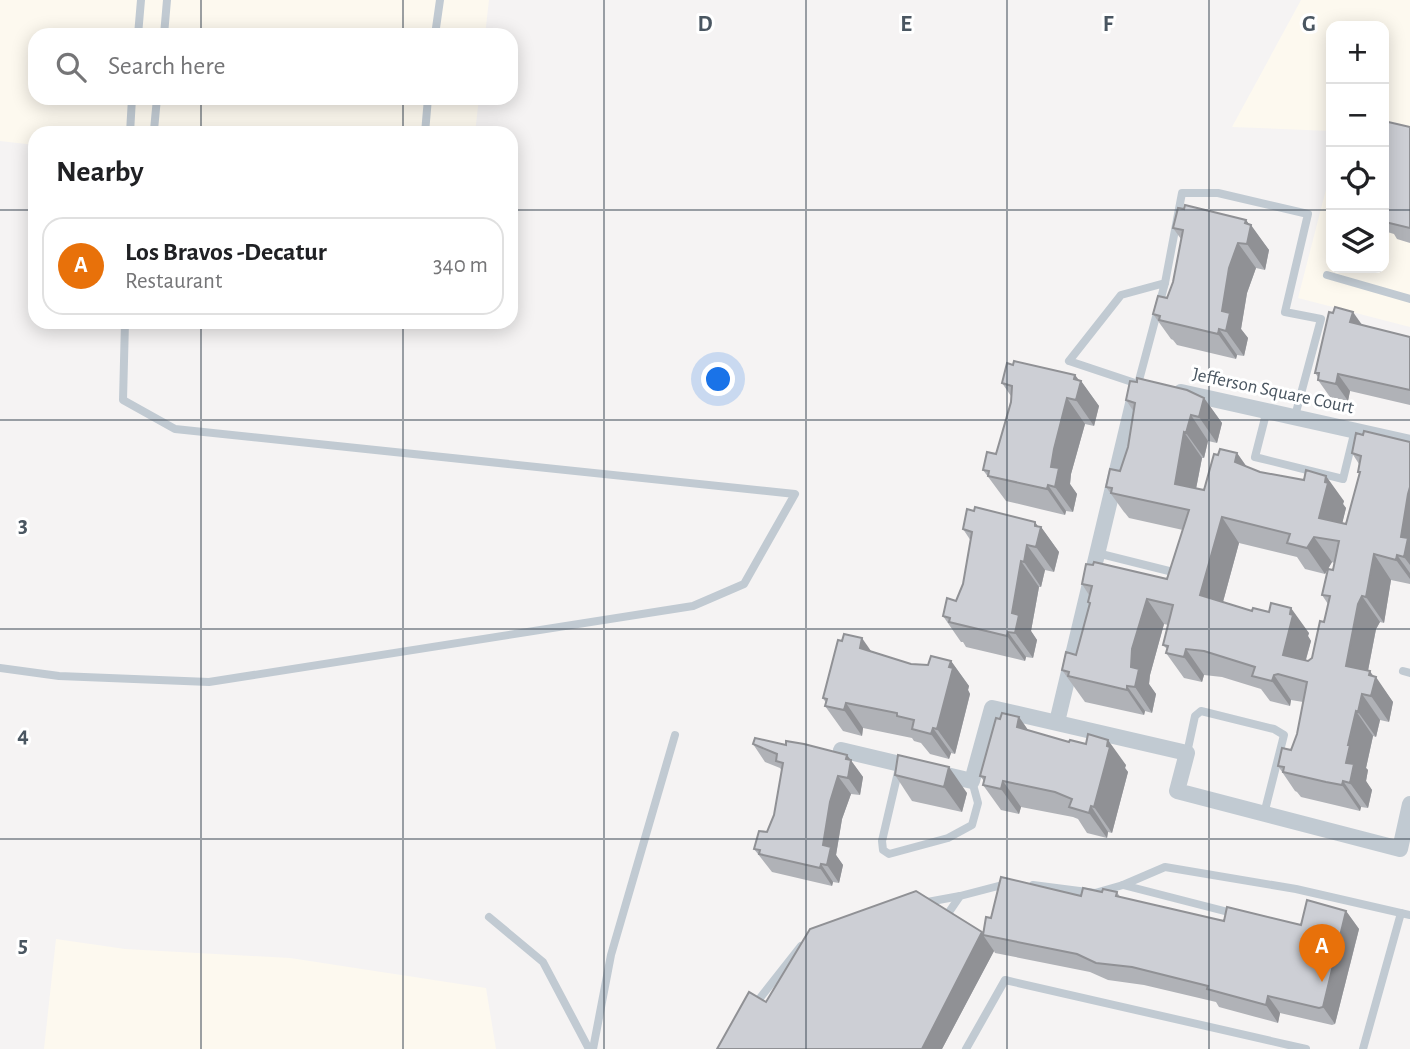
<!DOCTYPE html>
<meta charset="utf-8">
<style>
:root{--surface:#fff;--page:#f2f2f2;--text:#202124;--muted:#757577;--line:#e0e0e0;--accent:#db2777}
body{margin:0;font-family:"Alegreya Sans",sans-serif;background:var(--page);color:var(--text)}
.controls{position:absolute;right:21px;top:21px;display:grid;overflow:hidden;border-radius:14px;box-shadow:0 4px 18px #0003}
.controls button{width:63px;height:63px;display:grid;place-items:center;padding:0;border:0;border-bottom:2px solid var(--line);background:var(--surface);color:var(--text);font:35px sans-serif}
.you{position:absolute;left:719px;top:380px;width:24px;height:24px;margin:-18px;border:5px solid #fff;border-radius:50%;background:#1a73e8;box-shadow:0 0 0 10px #1a73e833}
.badge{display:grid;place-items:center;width:46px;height:46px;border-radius:50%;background:var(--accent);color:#fff;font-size:23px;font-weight:700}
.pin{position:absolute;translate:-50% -58px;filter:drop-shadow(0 2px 4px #0008)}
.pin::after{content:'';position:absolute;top:37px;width:24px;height:21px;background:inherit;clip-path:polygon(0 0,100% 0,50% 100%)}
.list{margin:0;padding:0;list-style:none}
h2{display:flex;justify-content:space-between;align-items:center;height:91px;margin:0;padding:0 28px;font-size:30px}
h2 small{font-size:23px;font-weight:400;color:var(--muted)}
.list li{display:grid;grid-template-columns:46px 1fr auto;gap:21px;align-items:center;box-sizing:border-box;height:98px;margin:0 14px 14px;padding:0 14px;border:2px solid var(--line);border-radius:21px}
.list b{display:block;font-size:26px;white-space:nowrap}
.list p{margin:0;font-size:23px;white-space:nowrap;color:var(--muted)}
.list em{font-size:23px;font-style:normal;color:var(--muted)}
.icon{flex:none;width:38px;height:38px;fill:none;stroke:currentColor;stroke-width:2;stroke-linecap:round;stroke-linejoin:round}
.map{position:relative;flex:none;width:1410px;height:1049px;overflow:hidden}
.search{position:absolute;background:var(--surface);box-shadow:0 4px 18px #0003;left:28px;top:28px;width:490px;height:77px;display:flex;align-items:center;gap:18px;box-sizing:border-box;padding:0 24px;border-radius:21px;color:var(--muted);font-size:26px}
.panel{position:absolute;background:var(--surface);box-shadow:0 4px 18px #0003;left:28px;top:126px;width:490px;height:203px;border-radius:21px}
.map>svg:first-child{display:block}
.commercial{fill:#fdf9ef}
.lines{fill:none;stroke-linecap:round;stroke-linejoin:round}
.lane{stroke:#c1cad2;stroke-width:8}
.street{stroke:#c1cad2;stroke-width:16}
.wall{fill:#b0b2b7;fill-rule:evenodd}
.shaded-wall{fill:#909195}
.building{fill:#cdcfd5;stroke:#909195;stroke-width:2;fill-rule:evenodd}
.grid{fill:none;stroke:#4a5661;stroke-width:2;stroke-opacity:0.55}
.labels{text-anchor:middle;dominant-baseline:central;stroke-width:6;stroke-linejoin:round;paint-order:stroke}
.street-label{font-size:19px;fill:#4a5661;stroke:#fff}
.grid-label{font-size:23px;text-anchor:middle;font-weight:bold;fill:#4a5661;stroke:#fff;stroke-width:6;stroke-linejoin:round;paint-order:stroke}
</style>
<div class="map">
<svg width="1410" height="1049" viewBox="0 0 1410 1049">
<rect width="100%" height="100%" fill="#f5f3f3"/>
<g class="commercial">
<polygon points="0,0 489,0 485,35 35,35 35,98 479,98 475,133 35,133 35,145 0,141"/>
<polygon points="1301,0 1410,0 1410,327 1298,298 1331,170 1331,268 1384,268 1384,26 1331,26 1331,131 1232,127"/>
<polygon points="56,939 125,949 290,958 486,988 496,1049 44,1049"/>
</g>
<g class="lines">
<g class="lane">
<polyline points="138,35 141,0"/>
<polyline points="164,35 167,0"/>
<polyline points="435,35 440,0"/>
<polyline points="157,98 154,130 185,133"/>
<polyline points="130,133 132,98"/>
<polyline points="425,133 428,98"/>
<polyline points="1327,275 1410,299"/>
<polyline points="1165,283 1121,295 1069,361 1138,384 1165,283 1182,193 1218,193 1308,214 1285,312 1321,319 1295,416"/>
<polyline points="1267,410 1255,457 1343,479 1355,430"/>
<polyline points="1097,553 1169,571"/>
<polyline points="0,668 59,676 209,682 693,606 744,584 795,494 175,429 123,400 125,322"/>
<polyline points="1403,671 1410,673"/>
<polyline points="1187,753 1195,716 1201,711 1274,729 1284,735 1264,814"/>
<polyline points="899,768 882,841 883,850 889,854 948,838 972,825 978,803 972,781"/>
<polyline points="1033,885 1095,893 1123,885 1165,867 1296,889 1410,915"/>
<polyline points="1123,885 1236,914"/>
<polyline points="922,903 960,896"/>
<polyline points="947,915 960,896 1006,884"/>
<polyline points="489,917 543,962 589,1049"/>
<polyline points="753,1007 801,946"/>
<polyline points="593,1049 611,955 675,735"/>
<polyline points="966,1049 1005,980 1306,1049"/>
<polyline points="1363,1049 1401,913"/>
</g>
<g class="street">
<polyline points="1181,392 1410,443"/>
<polyline points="1057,722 1136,391"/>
<polyline points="841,750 972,781 992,708 1187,753 1177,791 1400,849 1410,804"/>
</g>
</g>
<g class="wall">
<polygon points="1384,121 1410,127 1410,243 1397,239 1394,234 1384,231"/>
<polygon points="1246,220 1269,250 1265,270 1256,268 1247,293 1241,329 1248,338 1244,356 1237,355 1236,359 1177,345 1173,340 1171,339 1153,314 1167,298 1173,282 1181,239 1173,228"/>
<polygon points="1333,313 1363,325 1410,337 1410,405 1350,391 1348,401 1330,397 1318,380 1318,377 1315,373"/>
<polygon points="1075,375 1079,380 1081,381 1099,406 1094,426 1085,424 1071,474 1070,484 1077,494 1073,512 1066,511 1065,515 1006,501 983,470 996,454 1011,402 1011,396 1002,383"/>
<path d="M1204,398l18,25 -5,20 -9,-2 -4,17h-2l-6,31 8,1 14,-35 19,-2 10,14 97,34 -1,3 3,4 -4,15 4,1 14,-50 -2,-2 1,-8 -7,-11 58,-11v142l-19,-4 -7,43 -4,-1 -4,7 -8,42 6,5 19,26 -4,20 -9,-2 -4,17 -3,-1 -7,32 2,2 -2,11 6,9 -4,18 -7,-1 -1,4 -59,-14 -4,-5 -2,-1 -17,-25 13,-16 6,-16 6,-32 -12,-2 -1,6 -20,-5 -9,-12 -39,-12 -18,-2 -2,7 -18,-4 -18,-25 1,-4 -4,-4 5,-20 -4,-1 -14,51 -1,9 7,10 -4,19 -7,-2 -1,4 -59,-13 -23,-32 14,-15 14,-50 -2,-3 1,-7 -7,-11 85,-5 16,-49 -54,-12 -4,-5 -1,-1 -18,-25 14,-16 8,-24 6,-35 -8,-12zM1239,543l58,14 8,12 20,5 7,-12 2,1 -1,7 -11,25 6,9 -4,18 -12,36 -4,3 -2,-1 5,-19 -3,-5 1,-3 -86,-31z"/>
<polygon points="1039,527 1041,527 1059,552 1054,572 1045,570 1041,587 1039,587 1031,631 1037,640 1033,658 1026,657 1025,661 966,647 963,642 961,642 943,616 956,601 963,584 971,541 963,529"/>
<polygon points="871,651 911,664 928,665 951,661 969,686 968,690 970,694 955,754 951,753 949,759 930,754 921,743 914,741 912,738 863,728 862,736 843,731 825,706 826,703 823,698"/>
<polygon points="1019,717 1028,730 1126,765 1125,768 1128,772 1123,791 1112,833 1108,832 1107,838 1087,833 1078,819 1073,817 1021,807 1019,814 1001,810 983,785 984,781 980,776 1000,719"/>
<polygon points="753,744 786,745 847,755 863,777 860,795 851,794 842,819 836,855 843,865 839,883 833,882 832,886 772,872 754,849 767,832 774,815 782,771 780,768 765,762"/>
<polygon points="898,755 967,793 962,812 912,801 895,775"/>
<polygon points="1102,892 1117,892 1120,897 1224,921 1301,925 1346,911 1359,929 1335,1024 1332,1025 1280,1013 1278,1023 1219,1007 1216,1002 1144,985 1108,980 1090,972 995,953 994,951 942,1049 717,1049 766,1002 983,933 991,918 1081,896"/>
</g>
<g class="shaded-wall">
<polygon points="1246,220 1251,227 1251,225 1269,250 1265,270 1247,244 1245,223"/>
<polygon points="1238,243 1256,268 1247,293 1241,329 1248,338 1244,356 1226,331 1222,311 1229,268"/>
<polygon points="1353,312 1365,329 1350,322"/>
<polygon points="1219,329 1237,355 1236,359 1218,334"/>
<polygon points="1338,374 1350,391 1348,401 1336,384"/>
<polygon points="1075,375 1080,382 1081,381 1099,406 1094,426 1076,400 1074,379"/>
<polygon points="1067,398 1085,424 1071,474 1070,484 1077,494 1073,512 1055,487 1051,467 1054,449"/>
<polygon points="1204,398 1222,423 1217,443 1199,417"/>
<polygon points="1191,415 1208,441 1204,458 1186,433"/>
<polygon points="1184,432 1202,458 1192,509 1175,484"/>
<polygon points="1237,453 1255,479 1235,462"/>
<polygon points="1326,476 1344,501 1343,504 1346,508 1338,541 1319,518"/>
<polygon points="1048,485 1066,511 1065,515 1047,489"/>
<polygon points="1410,487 1410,565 1404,557 1401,537 1408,494"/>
<polygon points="1222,517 1239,543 1218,620 1200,595"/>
<polygon points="1035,522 1040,529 1041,527 1059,552 1054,572 1036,547 1035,526"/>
<polygon points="1314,537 1332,562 1325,574 1307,548"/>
<polygon points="1027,545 1045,570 1041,587 1024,562"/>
<polygon points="1374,554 1391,580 1384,623 1366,597"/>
<polygon points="1397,555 1410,573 1410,579 1396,560"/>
<polygon points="1021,561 1039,587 1031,631 1037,640 1033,658 1015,633 1012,613"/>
<polygon points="1362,596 1380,622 1376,629 1364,691 1346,666 1358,604"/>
<polygon points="1147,599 1164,624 1150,675 1149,684 1156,694 1152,713 1135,687 1131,667 1132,649"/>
<polygon points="1291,608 1309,633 1308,636 1311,641 1300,680 1283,655"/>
<polygon points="1008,632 1026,657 1025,661 1007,636"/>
<polygon points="862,638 880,664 860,648"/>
<polygon points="1186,649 1204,675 1202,682 1184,657"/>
<polygon points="951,661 969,686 968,690 970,694 955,754 937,729"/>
<polygon points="1370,671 1375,679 1376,677 1393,702 1389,722 1371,696 1369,675"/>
<polygon points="1274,675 1291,700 1290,706 1272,681"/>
<polygon points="1127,686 1145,711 1144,715 1127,690"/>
<polygon points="1362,694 1380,720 1376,737 1358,712"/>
<polygon points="846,703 863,728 862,736 844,710"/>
<polygon points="1356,711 1373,736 1366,768 1368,770 1366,781 1372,790 1368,808 1350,783 1346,763 1348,745"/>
<polygon points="1019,717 1037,743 1017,727"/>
<polygon points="933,728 951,753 949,759 931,734"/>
<polygon points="1108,740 1126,765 1125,768 1128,772 1112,833 1094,807"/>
<polygon points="847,755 863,777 860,795 848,778 846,759"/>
<polygon points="949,767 967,793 962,812 944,787"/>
<polygon points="838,776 851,794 842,819 836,855 843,865 839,883 827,865 823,845 830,802"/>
<polygon points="1003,781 1021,807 1019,814 1001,789"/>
<polygon points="1343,781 1361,807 1360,811 1342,785"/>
<polygon points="1091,806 1108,832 1107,838 1089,813"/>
<polygon points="821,864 833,882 832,886 820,868"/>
<polygon points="1346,911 1359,929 1335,1024 1323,1007"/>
<polygon points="982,932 983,935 994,951 942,1049 922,1049"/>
<polygon points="1268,996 1280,1013 1278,1023 1266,1005"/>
</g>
<g class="building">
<polygon points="1384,121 1410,127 1410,228 1385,222 1386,218 1384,217"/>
<polygon points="1185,205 1246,220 1245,223 1251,225 1247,244 1238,243 1229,268 1222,311 1230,313 1226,331 1219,329 1218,334 1159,320 1160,316 1153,314 1158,296 1167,298 1173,282 1183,230 1173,228 1178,208 1184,209"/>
<polygon points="1335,307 1353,312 1350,322 1410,337 1410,390 1338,374 1336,384 1318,380 1319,373 1315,373 1329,312 1333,313"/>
<polygon points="1014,361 1075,375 1074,379 1081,381 1076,400 1067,398 1054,449 1051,467 1059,468 1055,487 1048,485 1047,489 988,476 989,471 983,470 987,452 996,454 1011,402 1012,386 1002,383 1007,363 1013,365"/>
<path d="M1137,378l50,12 17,8 -5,19 -8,-2 -5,18 -2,-1 -9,52 29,6 10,-36 4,1 2,-6 17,4 -2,9 25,10 44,8 2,-10 20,6 -1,6 3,1 -9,35 27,6 14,-52h-2l3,-16 -9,-3 4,-20 7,2 1,-4 46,11v45l-2,7 -7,43 7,1 -4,19 -7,-2 -1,5 -22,-6 -8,43 -4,-1 -4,8 -12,62 24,5 -1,4 7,2 -5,19 -9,-2 -4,18 -2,-1 -8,34h2l-4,18 8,1 -4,19 -7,-2 -1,4 -16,-3 -43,-10 1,-5 -6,-1 4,-18 9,2 6,-16 10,-52 -29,-8 -4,1 -2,6 -20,-5 3,-9 -51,-16 -18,-2 -2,8 -18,-4 2,-7 -5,-1 10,-40 -26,-6 -15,50 -1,18 8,2 -4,18 -8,-1v4l-59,-14 1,-4 -7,-2 4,-18 10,3 14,-52 -2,-1 4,-16 -10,-2 4,-20 7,1 1,-3 73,17 22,-69 -78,-17 1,-5 -6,-1 4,-18 10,2 8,-24 7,-44 -9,-3 4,-19 7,1zM1222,517l68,17 -3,9 20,5 7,-11 25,4 -6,29 -5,-1 -6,26 8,1 -6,26 -4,-1 -8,37 -4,3 -25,-6 10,-40 -3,-1 1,-6 -20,-5 -2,9 -16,-4 -1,3 -52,-16z"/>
<polygon points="975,507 1035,522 1035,526 1041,527 1036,547 1027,545 1024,562 1021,561 1012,613 1019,615 1015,633 1008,632 1007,636 949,622 950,618 943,616 947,598 956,601 963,584 972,532 963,529 967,509 974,511"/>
<polygon points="844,634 862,638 860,648 911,664 928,665 931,656 951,661 949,667 953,668 937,729 933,728 931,734 912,729 914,720 897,716 897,713 846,703 844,710 825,706 827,699 823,698 838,640 842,641"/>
<polygon points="1002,713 1019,717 1017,727 1069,742 1070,740 1086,744 1088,734 1108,740 1107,746 1110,747 1105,766 1094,807 1091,806 1089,813 1069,807 1072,799 1055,792 1003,781 1001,789 983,785 985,777 980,776 996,718 1000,719"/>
<polygon points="755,738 786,745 786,741 804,744 847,755 846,759 851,760 848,778 838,776 830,802 823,845 831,847 827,865 821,864 820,868 759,854 760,850 754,849 759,831 767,832 774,815 783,763 776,761 777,754 753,744"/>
<polygon points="898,755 949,767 944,787 895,775"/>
<polygon points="1001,877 1081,896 1083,888 1102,892 1103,889 1117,892 1116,896 1224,921 1227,907 1301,925 1307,900 1346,911 1323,1007 1319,1008 1268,996 1266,1005 1207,989 1208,986 1132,967 1096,963 1077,954 983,935 986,917 991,918"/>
<polygon points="916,891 982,932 922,1049 717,1049 749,992 766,1002 810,929"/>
</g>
<path class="grid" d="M201,0v35M403,0v35M604,0v1049M806,0v1049M1007,0v1049M1209,0v1049M201,98v35M403,98v35M0,210h35M511,210h820M1384,210h26M201,322v727M403,322v727M0,420h1410M0,629h1410M0,839h1410"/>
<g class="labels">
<g class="street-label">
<text transform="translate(1273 391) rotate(12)">Jefferson Square Court</text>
</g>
</g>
<g class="grid-label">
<text x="705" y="31">D</text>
<text x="906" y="31">E</text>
<text x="1108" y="31">F</text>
<text x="1309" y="31">G</text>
<text x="23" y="532">3</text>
<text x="23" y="742">4</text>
<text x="23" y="952">5</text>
</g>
</svg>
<div class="controls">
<button>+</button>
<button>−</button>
<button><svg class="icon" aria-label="locate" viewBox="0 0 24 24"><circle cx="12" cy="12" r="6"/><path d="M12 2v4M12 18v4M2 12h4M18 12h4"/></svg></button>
<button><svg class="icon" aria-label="layers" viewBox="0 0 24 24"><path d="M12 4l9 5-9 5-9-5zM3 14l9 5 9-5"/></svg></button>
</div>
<div class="you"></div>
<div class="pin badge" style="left:1322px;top:982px;background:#e8710a">A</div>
<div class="search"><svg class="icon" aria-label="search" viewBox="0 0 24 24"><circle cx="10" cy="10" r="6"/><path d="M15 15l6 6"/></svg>Search here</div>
<section class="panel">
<h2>Nearby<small></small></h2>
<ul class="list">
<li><span class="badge" style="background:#e8710a">A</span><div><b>Los Bravos -Decatur</b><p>Restaurant</p></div><em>340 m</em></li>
</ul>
</section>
</div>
